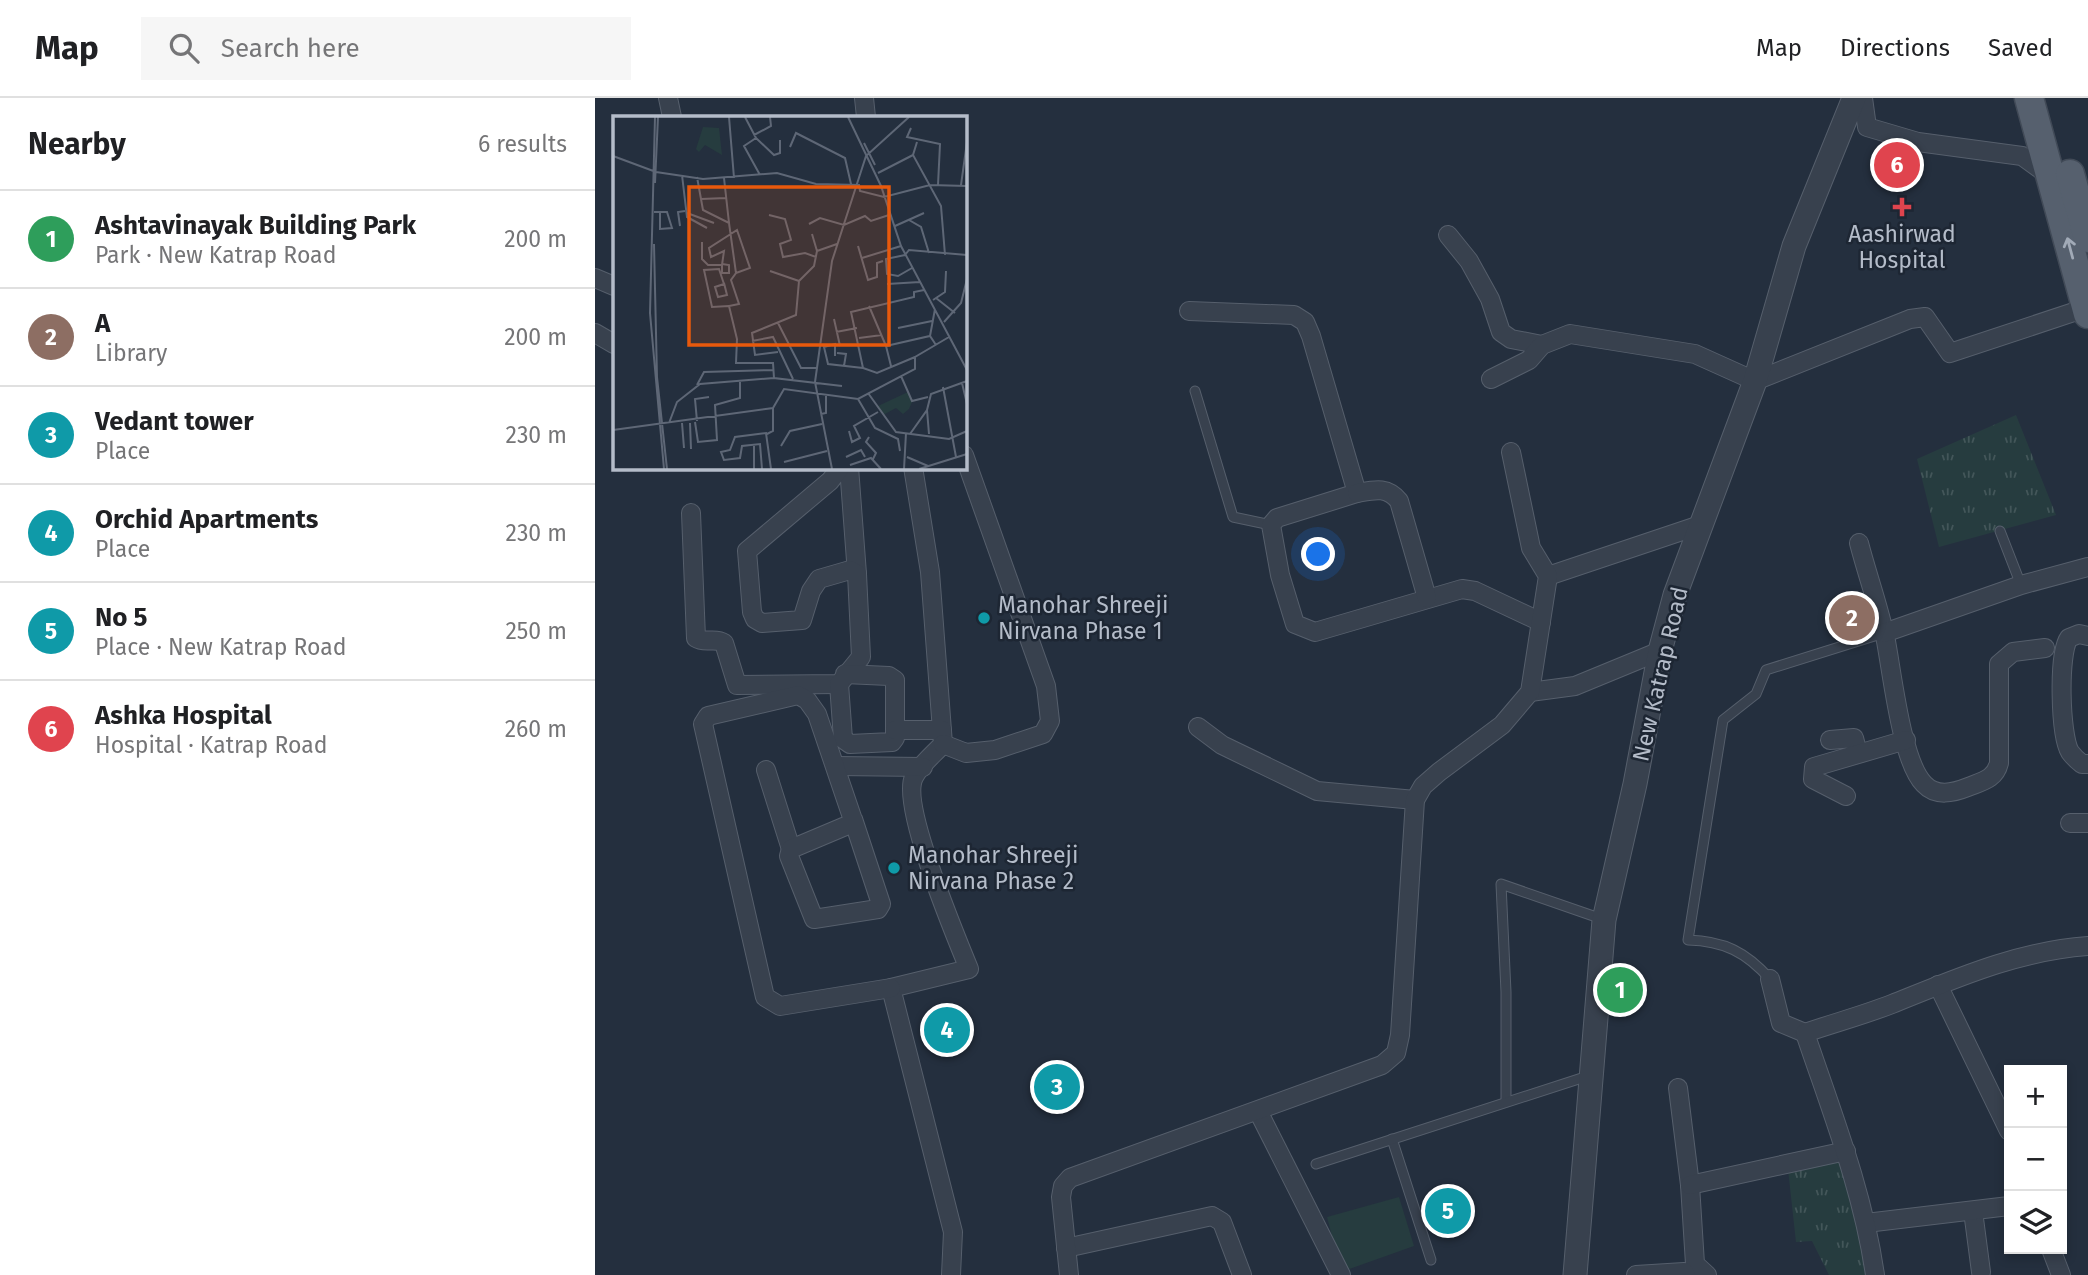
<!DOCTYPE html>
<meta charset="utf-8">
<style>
:root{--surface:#fff;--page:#f6f6f6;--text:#202124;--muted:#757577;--line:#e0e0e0;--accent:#506383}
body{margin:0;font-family:"Fira Sans",sans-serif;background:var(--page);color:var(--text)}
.controls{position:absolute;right:21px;bottom:21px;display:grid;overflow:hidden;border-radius:0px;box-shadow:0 4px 10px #0003}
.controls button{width:63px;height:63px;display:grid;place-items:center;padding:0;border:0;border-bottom:2px solid var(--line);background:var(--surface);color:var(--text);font:35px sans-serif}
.you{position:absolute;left:724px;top:457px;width:24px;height:24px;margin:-18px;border:5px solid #fff;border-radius:50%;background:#1a73e8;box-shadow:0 0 0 10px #1a73e833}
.badge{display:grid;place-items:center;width:46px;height:46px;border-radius:50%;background:var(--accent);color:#fff;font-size:23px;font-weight:700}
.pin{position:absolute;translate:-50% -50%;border:4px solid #fff;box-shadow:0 2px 7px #0006}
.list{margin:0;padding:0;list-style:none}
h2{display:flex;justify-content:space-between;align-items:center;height:91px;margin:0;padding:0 28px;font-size:30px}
h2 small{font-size:23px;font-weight:400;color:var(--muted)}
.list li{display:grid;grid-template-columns:46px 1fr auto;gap:21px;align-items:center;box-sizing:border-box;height:98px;padding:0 28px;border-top:2px solid var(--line)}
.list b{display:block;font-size:26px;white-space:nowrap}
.list p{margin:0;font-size:23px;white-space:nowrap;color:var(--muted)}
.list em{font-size:23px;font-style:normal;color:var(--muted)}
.icon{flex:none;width:38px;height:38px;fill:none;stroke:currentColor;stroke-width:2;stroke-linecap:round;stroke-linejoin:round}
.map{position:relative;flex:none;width:1493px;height:1177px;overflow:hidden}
header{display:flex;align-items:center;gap:42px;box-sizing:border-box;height:98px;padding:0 35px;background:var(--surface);border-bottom:2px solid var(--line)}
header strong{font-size:33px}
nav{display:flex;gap:38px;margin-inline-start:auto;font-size:24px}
.search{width:490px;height:63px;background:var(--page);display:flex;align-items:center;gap:18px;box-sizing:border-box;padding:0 24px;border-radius:0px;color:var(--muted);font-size:26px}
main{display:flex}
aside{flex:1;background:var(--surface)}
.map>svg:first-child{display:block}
.grass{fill:#263c3f}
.park{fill:url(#park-tufts)}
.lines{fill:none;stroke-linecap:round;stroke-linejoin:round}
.service-casing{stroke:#565f6c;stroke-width:11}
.minor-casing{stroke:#565f6c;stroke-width:20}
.tertiary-casing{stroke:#565f6c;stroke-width:25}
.primary-casing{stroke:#414a57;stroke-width:31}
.service{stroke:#38414e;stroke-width:9}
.minor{stroke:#38414e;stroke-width:18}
.tertiary{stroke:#38414e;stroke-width:23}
.primary{stroke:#56606e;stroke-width:28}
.oneway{stroke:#a1aab7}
.health-dot{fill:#e0444e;stroke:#1d2633;stroke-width:2.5}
.culture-dot{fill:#0f9aa8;stroke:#1d2633;stroke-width:2.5}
.labels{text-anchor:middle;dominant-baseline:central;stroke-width:5;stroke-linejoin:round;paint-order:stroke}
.poi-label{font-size:23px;fill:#b4bcc9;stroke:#1d2633;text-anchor:start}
.street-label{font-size:23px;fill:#b4bcc9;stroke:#1d2633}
.inset-road{fill:none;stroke:#5e6776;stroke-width:2}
.view{fill:#e8590c;fill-opacity:0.15;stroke:#e8590c;stroke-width:3.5}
.inset-edge{fill:none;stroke:#b4bcc9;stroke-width:3.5}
</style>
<header>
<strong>Map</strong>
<div class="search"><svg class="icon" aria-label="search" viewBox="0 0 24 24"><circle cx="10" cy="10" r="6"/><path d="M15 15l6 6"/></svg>Search here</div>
<nav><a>Map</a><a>Directions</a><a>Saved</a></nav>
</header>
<main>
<aside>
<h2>Nearby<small>6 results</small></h2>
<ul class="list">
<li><span class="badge" style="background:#2e9e5b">1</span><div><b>Ashtavinayak Building Park</b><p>Park · New Katrap Road</p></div><em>200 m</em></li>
<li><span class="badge" style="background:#8d6e63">2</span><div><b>A</b><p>Library</p></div><em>200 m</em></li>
<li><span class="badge" style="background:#0f9aa8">3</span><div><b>Vedant tower</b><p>Place</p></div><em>230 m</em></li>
<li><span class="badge" style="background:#0f9aa8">4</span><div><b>Orchid Apartments</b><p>Place</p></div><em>230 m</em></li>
<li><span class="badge" style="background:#0f9aa8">5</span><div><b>No 5</b><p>Place · New Katrap Road</p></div><em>250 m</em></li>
<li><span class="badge" style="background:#e0444e">6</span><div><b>Ashka Hospital</b><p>Hospital · Katrap Road</p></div><em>260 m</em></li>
</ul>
</aside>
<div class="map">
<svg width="1493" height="1177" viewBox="0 0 1493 1177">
<defs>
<pattern id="park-tufts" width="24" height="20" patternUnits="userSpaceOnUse" patternTransform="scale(1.75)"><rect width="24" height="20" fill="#263c3f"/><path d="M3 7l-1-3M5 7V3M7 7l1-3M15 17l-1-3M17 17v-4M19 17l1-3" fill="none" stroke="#435659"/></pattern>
</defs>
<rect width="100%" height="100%" fill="#242f3e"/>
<polygon class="grass" points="804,1099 819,1148 746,1174 732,1119"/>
<g class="park">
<polygon points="1421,317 1461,417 1344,449 1322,361"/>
<polygon points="1248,1060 1275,1177 1234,1177 1217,1143 1201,1144 1193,1071"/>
</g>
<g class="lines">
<g class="service-casing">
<g id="service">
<polyline points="600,293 638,419 676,427"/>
<polyline points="1405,433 1426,487"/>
<path d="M1175,881c-24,-27 -46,-38 -82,-39l35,-220 33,-26 10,-24 118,-37"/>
<polyline points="911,1003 911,894 906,786 1007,821"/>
<polyline points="797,1041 836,1162"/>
<polyline points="721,1066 996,977"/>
</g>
</g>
<g class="minor-casing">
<g id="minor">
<polyline points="73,0 77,19"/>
<polyline points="269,0 271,19"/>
<polyline points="1268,0 1272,29 1323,44 1427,58 1456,79"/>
<polyline points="853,137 874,163 895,201 906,234 916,241 947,247"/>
<polyline points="0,180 19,188"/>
<polyline points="594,213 699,217 710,224 716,238 762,395 682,420 676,427 685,477 700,526 720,534 867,491 880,493 946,524"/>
<polyline points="0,235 19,246"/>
<polyline points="896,281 934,262 947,247 975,236 1100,256 1160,283 1315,221 1330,219 1355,255 1491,210"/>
<polyline points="254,369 262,476"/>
<path d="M318,369l17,105 13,172c-9,10 -23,21 -29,33 -14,27 42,160 55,192l-78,19 62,244 -2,43"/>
<path d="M762,395c17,-3 30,-7 42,8l28,97"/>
<path d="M96,415l5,125c9,6 19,-1 28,5l13,42 102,-1 22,-27 -4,-83 -7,-4 -31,9 -8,12 -9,29 -40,3 -7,-4 -3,-7 -5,-61 83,-70 11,-14"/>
<path d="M1264,445c8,31 19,61 26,93 7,34 16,125 39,148 12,13 29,9 44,3 15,-6 27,-8 31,-24v-99l14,-12 32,-4"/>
<polyline points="953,478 1105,427"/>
<polyline points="1289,535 1426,487 1493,469"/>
<path d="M1493,538l-9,-2 -10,4c-11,15 -9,97 1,114 3,4 8,9 12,12h6"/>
<polyline points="244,586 248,641 255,646 297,644 300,640 300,582 294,578 250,576"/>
<polyline points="935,594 980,588 1065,553"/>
<polyline points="603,629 627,647 722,693 820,702"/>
<polyline points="300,632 347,632"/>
<polyline points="1235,642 1259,640 1263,655"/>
<polyline points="348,646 371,655 400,652 448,636 455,623 451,588 369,357"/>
<polyline points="241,668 328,669"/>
<polyline points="171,672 196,751"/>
<polyline points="1251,698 1218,681 1219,669 1311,642"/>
<polyline points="258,721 286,806 283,811 219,821 194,758 196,751 253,727 258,722 222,616 212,602 203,597 113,618 108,626 170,899 185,908 296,890"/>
<polyline points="1475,725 1493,725"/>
<polyline points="1175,881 1186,925 1210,935"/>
<polyline points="1343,887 1414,1033"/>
<polyline points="1083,990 1095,1087 1100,1166 1112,1177"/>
<polyline points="664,1015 746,1177"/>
<polyline points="1095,1087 1251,1053"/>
<polyline points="1378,1113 1386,1174"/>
<polyline points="1271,1125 1414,1108"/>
<polyline points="471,1150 617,1118 627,1124 647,1177"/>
<polyline points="1456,1151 1466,1177"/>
<polyline points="474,1177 466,1099 468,1088 475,1080 787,967 801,955 805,937 820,702 828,688 844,674 907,627 935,594 953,478 936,450 916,354"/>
<polyline points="1041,1177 1089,1174 1091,1177"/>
<path d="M1280,1177c-12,-84 -43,-162 -70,-242 29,-10 59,-18 87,-29 65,-26 126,-53 196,-58"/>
</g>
</g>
<g class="tertiary-casing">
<polyline id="tertiary" points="980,1177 1009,822 1040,686 1065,553 1080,497 1160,283 1199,148 1259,0"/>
</g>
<g class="primary-casing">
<g id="primary">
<polyline points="1434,0 1493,216"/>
<polyline points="1475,76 1493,140"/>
</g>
</g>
<use href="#service" class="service"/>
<use href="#minor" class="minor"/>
<use href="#tertiary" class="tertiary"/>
<use href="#primary" class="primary"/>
</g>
<defs><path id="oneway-shaft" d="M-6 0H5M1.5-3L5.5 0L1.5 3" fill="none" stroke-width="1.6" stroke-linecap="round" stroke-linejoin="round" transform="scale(1.75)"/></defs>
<use class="oneway" href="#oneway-shaft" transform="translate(1475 150) rotate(-105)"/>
<path class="health-dot" d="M1303.5 98.5h7v7h7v7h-7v7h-7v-7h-7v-7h7z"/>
<g class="culture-dot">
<circle cx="389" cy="520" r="7"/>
<circle cx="299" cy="770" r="7"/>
</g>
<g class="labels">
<g class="poi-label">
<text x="1307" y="136" text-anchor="middle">Aashirwad<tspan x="1307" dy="26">Hospital</tspan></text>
<text x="403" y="507">Manohar Shreeji<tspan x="403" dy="26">Nirvana Phase 1</tspan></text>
<text x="313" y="757">Manohar Shreeji<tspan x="313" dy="26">Nirvana Phase 2</tspan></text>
</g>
<g class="street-label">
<text transform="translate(1065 576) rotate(-77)">New Katrap Road</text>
</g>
</g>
<g transform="translate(18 18)">
<rect width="354" height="354" fill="#242f3e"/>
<path d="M90,11l16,1 3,27 -17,-10 -6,7 -3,-3zM295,276l4,10 -3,7 -6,5 -7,-6 -13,7 -5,-9z" fill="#263c3f"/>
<path class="inset-road" d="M42,1l-5,196 14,156M116,1l5,61M132,1l11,21 -12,8 16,29M235,1l33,69 20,60 66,124M298,12l-4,9 33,7 -2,41M141,19l17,-9 -1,-9M143,22l18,17 6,-2v-13M304,26l-4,13 28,51 4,49M251,27l11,22M177,31l6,-14 49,25 6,26M0,40l43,16 47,7 74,-6 39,11 43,1 1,6 24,6 46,-12 37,1M265,57l35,-18M69,59l5,42 20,11M84,61l6,33 26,13 -5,-45M42,67l3,-66M348,69l6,-43M88,83l25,-1M41,96h6v17l12,-1 -5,-16h-7M74,97l27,10M156,99l16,4 6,21 -11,4 3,13 22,-4 11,4M296,104l12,7 8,26M116,107l7,50 -5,7 8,24 -10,2 8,33 -1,24h37l1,15 68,8M196,108l11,-6 24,7 21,-9 6,5 18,-6M67,110l-2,-14 7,-1M282,110l29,-13M89,126v17l6,6h14l2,-14 -13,6 -2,-9 28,-18 13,38 -14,5M41,128l3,133 10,92M245,130l10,34 9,-3v-14l6,-2M204,135l20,-7M292,139l-19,4 1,15 11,2 14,-8M292,139l4,-5 58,5M249,142l39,-12M109,149v8h7v-8l-7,-1M157,155l29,10M111,167l3,12 -9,2 -3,-10 9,-3 -5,-15 -15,1 8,37 17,-1M274,168l33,-2M323,182l19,15M320,184l12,-8 1,-21M256,190l17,40M221,203l6,27M331,206l17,-19 6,-24M165,207l23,45h16M285,212l34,-7M223,216l21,-4M317,220l5,-27M246,222l23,-3M139,225l21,-4 20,42M222,235v5v-12l-11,3 4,17 35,4M165,236l-23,3 -3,-22 44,-18 3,-34 15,-15 3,-15 -5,-17M224,237l9,1 -2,12M302,241l-38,16 -14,-5 -12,-56 63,-15v-5l10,-2M278,250l-5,-20 44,-10 6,9M288,260l11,25 16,-4M349,267l5,21M84,269l7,-13 70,-2M330,271l13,70M255,277l28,39 53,7 18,-8M245,283l17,29 23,11 2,12M314,294l2,24M208,298l5,-1v-18M84,305l-2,-22 14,-2M82,306l3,20 19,-2 -2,-35 25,-7v-17M56,307l8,-21 23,-18 74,-6M69,307l2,25M77,307l1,26M0,314l160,-22 11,-19 74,10 57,-30v-12l34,-20M236,315l3,11 8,-4 -6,-12 24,-14M154,318l6,-3v-23M297,318l17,-24 4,-16 36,-13M256,321l-3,5 10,11 -3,6M141,329v24M168,330l9,-15 32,-7M233,341l15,-7 4,7M294,341l21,9M171,346l43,-11M237,349l21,-7 10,11M149,353l-2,-25 -18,2 -2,12 -16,2 -3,-8 9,-2 5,-13 31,-4 5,36M219,353l-17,-87 17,-121 34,-105 43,-39M291,353l2,-36M306,353l48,-15"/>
<path class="view" d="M76,71h200v158h-200z"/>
<rect width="354" height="354" class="inset-edge"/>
</g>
</svg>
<div class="controls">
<button>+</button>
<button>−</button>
<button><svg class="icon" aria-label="layers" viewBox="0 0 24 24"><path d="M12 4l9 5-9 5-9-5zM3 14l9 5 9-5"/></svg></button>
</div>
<div class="you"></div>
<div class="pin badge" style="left:1025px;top:892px;background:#2e9e5b">1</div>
<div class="pin badge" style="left:1257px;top:520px;background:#8d6e63">2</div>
<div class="pin badge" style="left:462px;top:989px;background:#0f9aa8">3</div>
<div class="pin badge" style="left:352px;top:932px;background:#0f9aa8">4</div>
<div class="pin badge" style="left:853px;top:1113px;background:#0f9aa8">5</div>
<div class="pin badge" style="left:1302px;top:67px;background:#e0444e">6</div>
</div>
</main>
